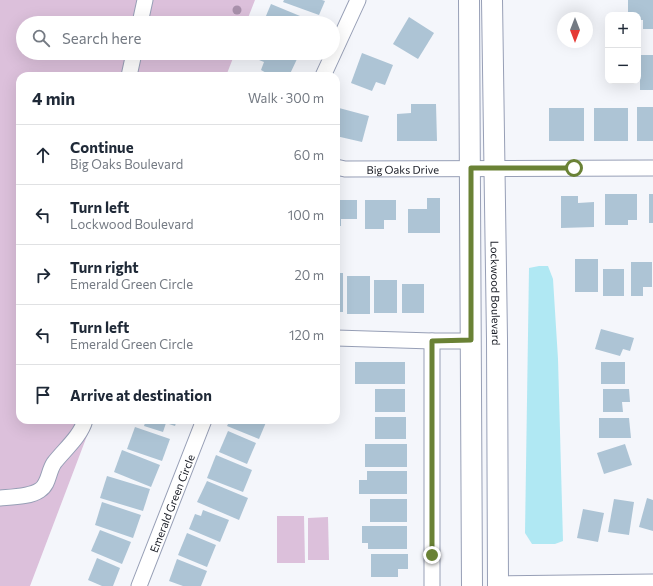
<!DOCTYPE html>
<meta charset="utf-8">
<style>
:root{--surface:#fff;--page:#f6f6f7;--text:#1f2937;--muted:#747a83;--line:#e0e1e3}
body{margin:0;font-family:Commissioner,sans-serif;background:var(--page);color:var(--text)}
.controls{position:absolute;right:12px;top:12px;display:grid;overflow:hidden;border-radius:8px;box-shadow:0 4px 16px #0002}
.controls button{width:36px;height:36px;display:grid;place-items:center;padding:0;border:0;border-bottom:1px solid var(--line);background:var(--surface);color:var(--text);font:20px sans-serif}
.compass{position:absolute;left:557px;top:12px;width:36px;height:36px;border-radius:50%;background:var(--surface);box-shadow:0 4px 16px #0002;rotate:180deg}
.stop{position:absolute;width:12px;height:12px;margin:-9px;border:3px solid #6a8235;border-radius:50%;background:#fff}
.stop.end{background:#6a8235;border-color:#fff;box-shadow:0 1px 4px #0008}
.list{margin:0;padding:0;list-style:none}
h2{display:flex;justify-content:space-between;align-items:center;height:52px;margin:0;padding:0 16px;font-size:17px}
h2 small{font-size:13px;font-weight:400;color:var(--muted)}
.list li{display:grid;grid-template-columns:26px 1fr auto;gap:12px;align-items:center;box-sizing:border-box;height:60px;padding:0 16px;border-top:1px solid var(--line)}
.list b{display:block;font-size:15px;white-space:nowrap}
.list p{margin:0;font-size:13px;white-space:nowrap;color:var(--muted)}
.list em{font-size:13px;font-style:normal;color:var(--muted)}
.icon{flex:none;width:22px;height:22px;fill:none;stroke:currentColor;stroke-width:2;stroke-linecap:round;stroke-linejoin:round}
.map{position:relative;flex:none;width:653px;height:586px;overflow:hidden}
.search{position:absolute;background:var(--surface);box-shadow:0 4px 16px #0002;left:16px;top:16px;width:324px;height:44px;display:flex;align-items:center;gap:10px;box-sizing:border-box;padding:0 14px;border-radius:22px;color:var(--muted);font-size:15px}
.panel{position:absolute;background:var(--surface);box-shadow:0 4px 16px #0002;left:16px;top:72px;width:324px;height:352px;border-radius:12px}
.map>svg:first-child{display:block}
.green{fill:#dcc0db}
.water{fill:#b0e8f3}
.building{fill:#adc4d5}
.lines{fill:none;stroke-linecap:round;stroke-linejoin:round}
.minor-casing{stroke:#979fb6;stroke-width:17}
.major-casing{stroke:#979fb6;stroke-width:22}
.minor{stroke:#fff;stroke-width:15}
.major{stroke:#fff;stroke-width:20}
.tree{fill:#a991ac}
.route{stroke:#6a8235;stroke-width:5}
.labels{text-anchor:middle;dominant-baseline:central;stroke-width:4;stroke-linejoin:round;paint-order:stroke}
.street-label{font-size:11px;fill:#181b24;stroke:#fff}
</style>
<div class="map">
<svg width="653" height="586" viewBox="0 0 653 586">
<rect width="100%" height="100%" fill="#f4f6fb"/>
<g class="green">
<polygon points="0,0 255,0 246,23 23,23 23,53 235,53 226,76 20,76 20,420 93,420 30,586 0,586"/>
<polygon points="277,516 304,516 305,563 277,563"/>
<polygon points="328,517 329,560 308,560 308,518"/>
</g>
<polygon class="water" points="539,266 548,266 553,279 558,359 563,541 555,544 532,544 525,533 529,268"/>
<g class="building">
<polygon points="284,0 322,0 325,1 319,15 283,2"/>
<polygon points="628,0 653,0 653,29 643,29 643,20 638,20 638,15 628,15"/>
<polygon points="271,4 317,23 263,23"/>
<polygon points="409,17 434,33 418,59 393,44"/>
<polygon points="263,53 283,53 297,59 289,76 267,76 268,74 261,70 264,62 259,60"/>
<polygon points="362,53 393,65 385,85 376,82 372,91 351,83"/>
<rect x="640" y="55" width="13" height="35"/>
<polygon points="411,104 436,104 437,141 397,141 397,114 411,113"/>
<rect x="637" y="107" width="16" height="34"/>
<polygon points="339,108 369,116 362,142 336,136 336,120"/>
<rect x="549" y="108" width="35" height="33"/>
<rect x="594" y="108" width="34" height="33"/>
<polygon points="605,194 637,194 637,220 628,220 628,225 605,225"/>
<rect x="649" y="194" width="4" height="29"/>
<polygon points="561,196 578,196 578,203 594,202 594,227 561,228"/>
<polygon points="427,198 440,198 440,233 408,233 408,209 427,209"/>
<polygon points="336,200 357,200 357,219 341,219 341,226 336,226"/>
<polygon points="365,200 396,200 396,220 384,220 384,229 365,229"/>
<rect x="575" y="259" width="23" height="33"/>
<polygon points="631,262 652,262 652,287 643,287 643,296 631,296"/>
<rect x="603" y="269" width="21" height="27"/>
<rect x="336" y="273" width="7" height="39"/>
<rect x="347" y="276" width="23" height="38"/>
<rect x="374" y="280" width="23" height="33"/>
<rect x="402" y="284" width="22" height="29"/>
<polygon points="601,329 634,338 630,351 623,349 620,356 595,349"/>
<rect x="355" y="362" width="50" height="22"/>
<rect x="601" y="362" width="24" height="22"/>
<rect x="375" y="389" width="30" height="23"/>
<polygon points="603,389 629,389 630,402 622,402 623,412 603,412"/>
<rect x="375" y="417" width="31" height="22"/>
<polygon points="599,418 629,418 631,438 599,438"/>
<polygon points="146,420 177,420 175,426 166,423 163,432 144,426"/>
<polygon points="230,420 267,420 259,439 227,426"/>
<polygon points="135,427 170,439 162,461 127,449"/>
<polygon points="228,431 256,443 247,464 219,452"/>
<rect x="365" y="444" width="42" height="23"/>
<polygon points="625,444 632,465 604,474 597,453"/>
<polygon points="122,450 160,465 151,487 114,472"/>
<polygon points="216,455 252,470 243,492 207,478"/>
<polygon points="367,471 407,471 407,494 359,494 359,480 367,480"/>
<polygon points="107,476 150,489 143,511 100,498"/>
<polygon points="207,481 248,498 239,520 197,502"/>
<polygon points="647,498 653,500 653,531 639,527"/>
<rect x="370" y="499" width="37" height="23"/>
<polygon points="614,499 634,502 629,535 608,532"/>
<polygon points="102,502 141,515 133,538 95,525"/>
<polygon points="583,509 604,513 598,542 577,538"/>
<polygon points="203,510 229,520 220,542 189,529 195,514 201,516"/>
<polygon points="362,526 407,526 407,549 368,549 368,543 362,543"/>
<polygon points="100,530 131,542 122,564 91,551"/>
<polygon points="187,533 216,545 207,567 178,555"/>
<polygon points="371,554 408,554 408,569 398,569 398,577 371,577"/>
<polygon points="97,558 120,568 113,586 102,586 88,580"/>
<polygon points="177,559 207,571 201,586 183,586 169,581"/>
</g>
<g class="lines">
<g class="minor-casing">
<g id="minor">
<polyline points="140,23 145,0"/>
<polyline points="129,76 134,53"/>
<polyline points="323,76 358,0"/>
<path id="s1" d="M336,167l9,2 308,-1"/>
<polyline points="336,338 432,341 471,341"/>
<polyline points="432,341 432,586"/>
<path d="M0,498c12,-1 30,-1 40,-8 9,-6 8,-18 14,-27 10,-13 27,-27 31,-43"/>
<polyline points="498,584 653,582"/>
<path id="s2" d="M139,586l65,-166"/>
</g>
</g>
<g class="major-casing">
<g id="major">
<polyline points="469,0 472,586"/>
<path id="s3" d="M492,0l5,339 1,247"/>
</g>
</g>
<use href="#minor" class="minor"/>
<use href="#major" class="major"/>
</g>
<circle class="tree" cx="237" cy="10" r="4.5"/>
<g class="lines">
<polyline class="route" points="432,555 432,341 471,340 471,168 574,168"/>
</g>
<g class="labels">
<g class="street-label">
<text stroke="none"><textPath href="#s1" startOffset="67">Big Oaks Drive</textPath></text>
<text stroke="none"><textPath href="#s3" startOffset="293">Lockwood Boulevard</textPath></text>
<text stroke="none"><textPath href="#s2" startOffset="89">Emerald Green Circle</textPath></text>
</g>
</g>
</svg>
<div class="controls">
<button>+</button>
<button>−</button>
</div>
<svg class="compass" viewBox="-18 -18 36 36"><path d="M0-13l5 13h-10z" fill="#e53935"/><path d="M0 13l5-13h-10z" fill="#747a83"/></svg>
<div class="stop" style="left:574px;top:168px"></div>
<div class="stop end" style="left:432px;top:555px"></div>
<div class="search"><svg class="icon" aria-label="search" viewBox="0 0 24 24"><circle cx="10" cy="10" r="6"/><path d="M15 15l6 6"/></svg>Search here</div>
<section class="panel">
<h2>4 min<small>Walk · 300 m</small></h2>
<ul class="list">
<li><svg class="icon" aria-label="ahead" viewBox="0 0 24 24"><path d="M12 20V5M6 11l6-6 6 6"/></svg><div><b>Continue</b><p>Big Oaks Boulevard</p></div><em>60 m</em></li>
<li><svg class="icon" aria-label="left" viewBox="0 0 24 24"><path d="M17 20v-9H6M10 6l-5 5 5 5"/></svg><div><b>Turn left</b><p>Lockwood Boulevard</p></div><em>100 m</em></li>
<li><svg class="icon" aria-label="right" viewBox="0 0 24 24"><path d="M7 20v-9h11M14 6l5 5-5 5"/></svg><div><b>Turn right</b><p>Emerald Green Circle</p></div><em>20 m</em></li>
<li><svg class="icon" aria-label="left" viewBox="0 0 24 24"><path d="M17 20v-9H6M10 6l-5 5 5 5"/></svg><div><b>Turn left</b><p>Emerald Green Circle</p></div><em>120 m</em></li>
<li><svg class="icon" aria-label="arrive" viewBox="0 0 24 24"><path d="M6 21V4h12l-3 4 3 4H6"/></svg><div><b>Arrive at destination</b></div></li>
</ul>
</section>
</div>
